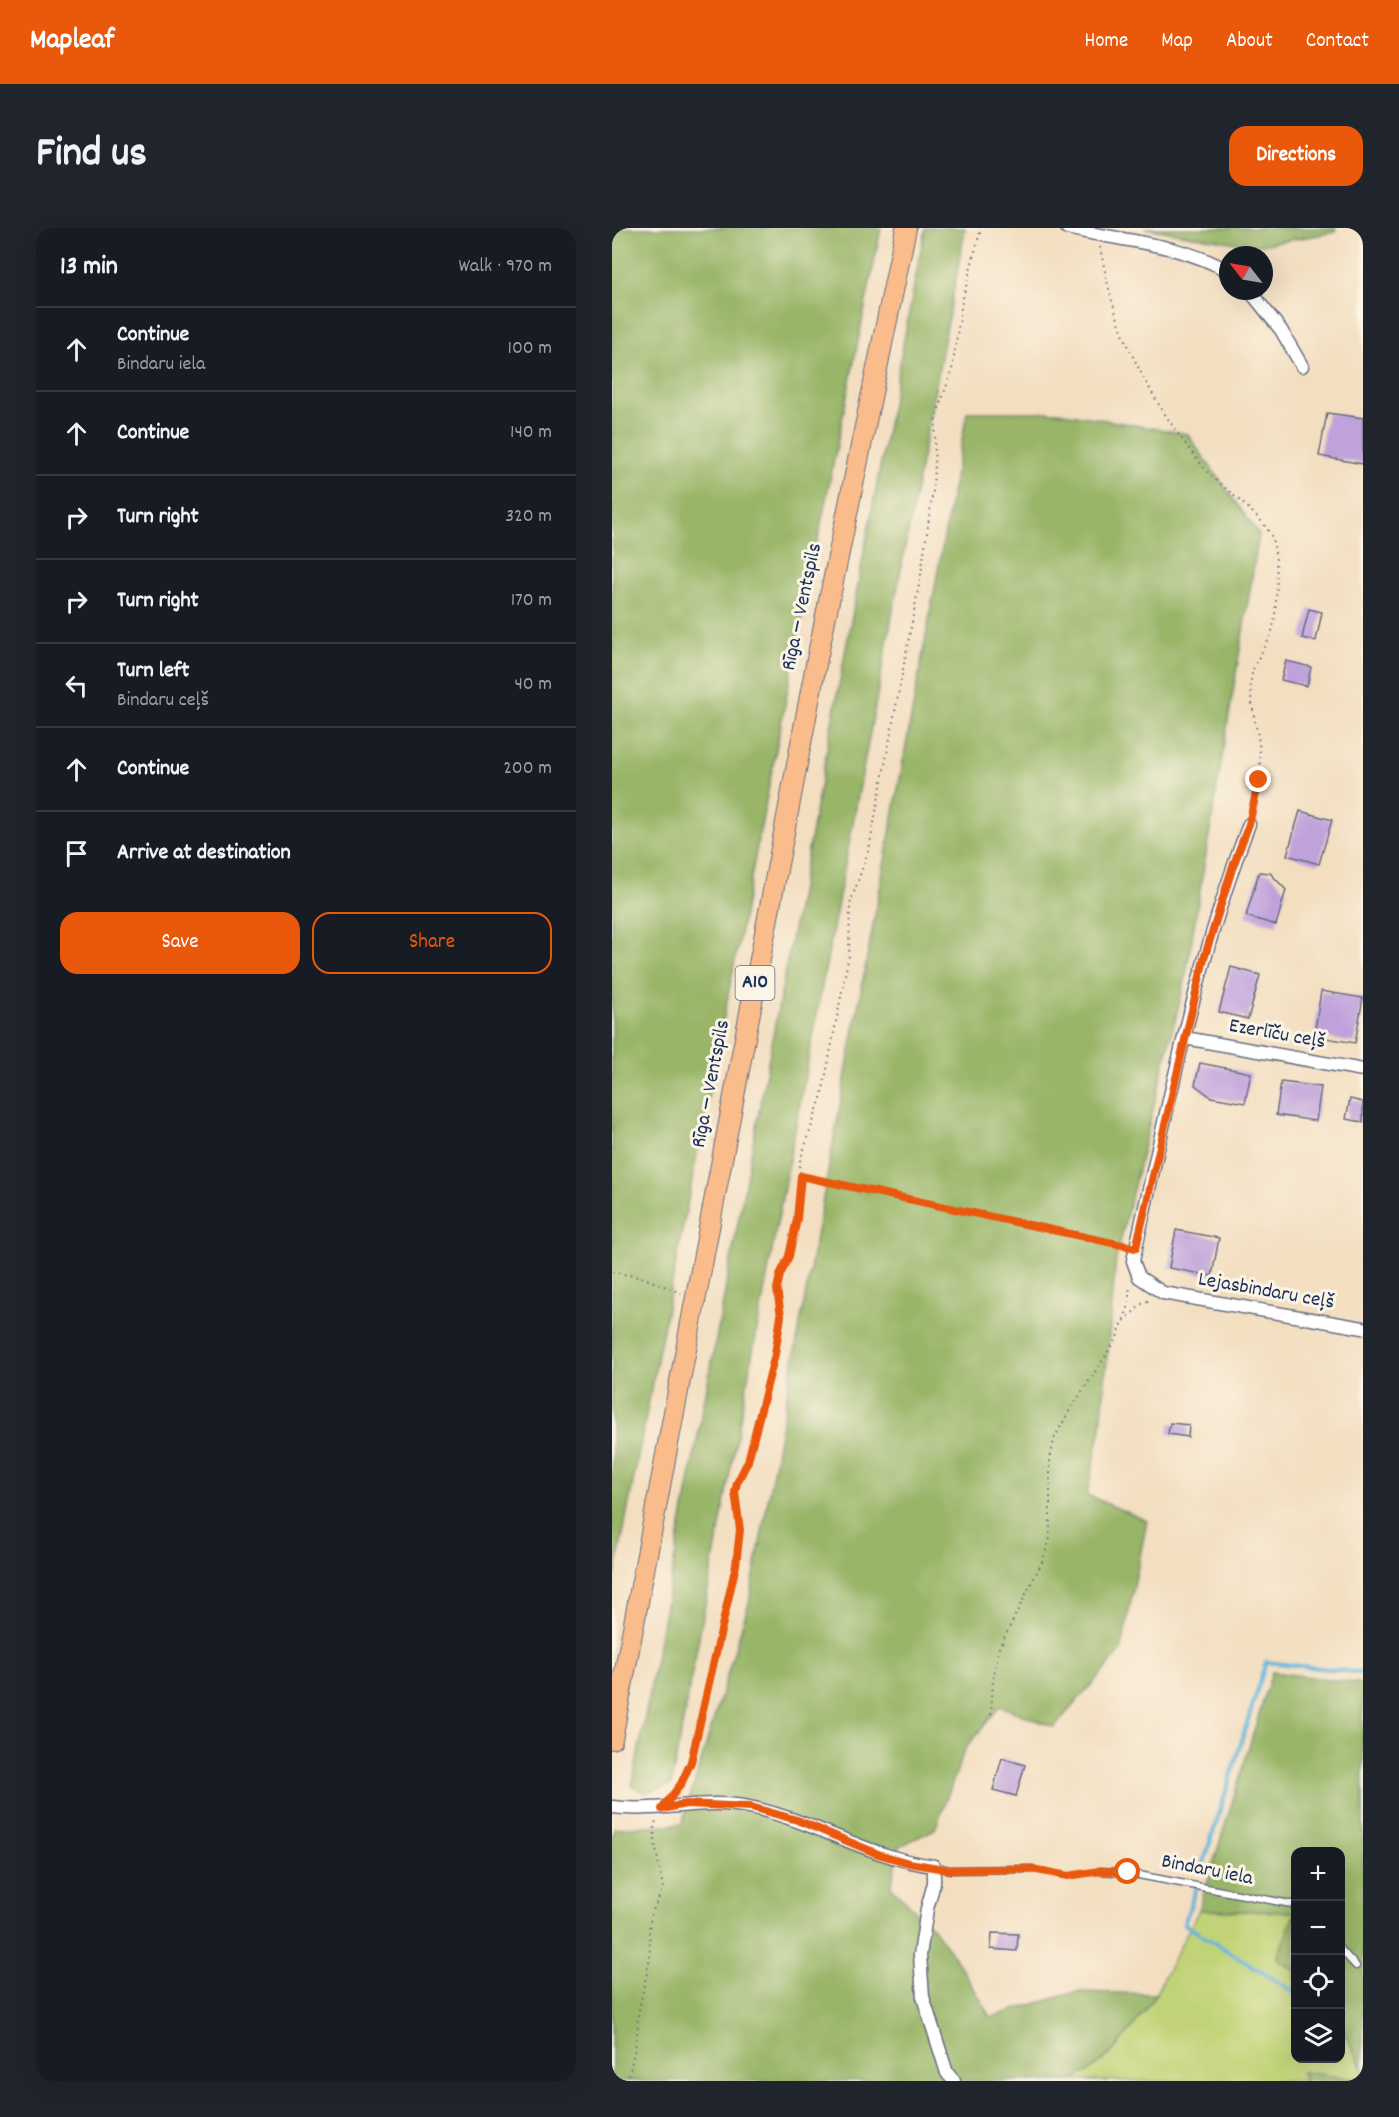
<!DOCTYPE html>
<meta charset="utf-8">
<style>
:root{--surface:#171b24;--page:#20242c;--text:#f1f3f6;--muted:#9ea1a6;--line:#363941;--accent:#ea580c}
body{margin:0;font-family:Dekko,sans-serif;background:var(--page);color:var(--text)}
.controls{position:absolute;right:18px;bottom:18px;display:grid;overflow:hidden;border-radius:12px;box-shadow:0 6px 24px #0002}
.controls button{width:54px;height:54px;display:grid;place-items:center;padding:0;border:0;border-bottom:2px solid var(--line);background:var(--surface);color:var(--text);font:30px sans-serif}
.compass{position:absolute;left:607px;top:18px;width:54px;height:54px;border-radius:50%;background:var(--surface);box-shadow:0 6px 24px #0002;rotate:301deg}
.stop{position:absolute;width:18px;height:18px;margin:-14px;border:4px solid #ea580c;border-radius:50%;background:#fff}
.stop.end{background:#ea580c;border-color:#fff;box-shadow:0 2px 6px #0008}
.list{margin:0;padding:0;list-style:none}
h2{display:flex;justify-content:space-between;align-items:center;height:78px;margin:0;padding:0 24px;font-size:26px}
h2 small{font-size:20px;font-weight:400;color:var(--muted)}
.list li{display:grid;grid-template-columns:39px 1fr auto;gap:18px;align-items:center;box-sizing:border-box;height:84px;padding:0 24px;border-top:2px solid var(--line)}
.list b{display:block;font-size:22px;white-space:nowrap}
.list p{margin:0;font-size:20px;white-space:nowrap;color:var(--muted)}
.list em{font-size:20px;font-style:normal;color:var(--muted)}
.actions{display:flex;gap:12px;padding:18px 24px}
.actions a{flex:1;padding:14px 0;border:2px solid var(--accent);border-radius:18px;text-align:center;font-size:21px;color:var(--accent)}
.actions .main{background:var(--accent);color:#fff}
.icon{flex:none;width:33px;height:33px;fill:none;stroke:currentColor;stroke-width:2;stroke-linecap:round;stroke-linejoin:round}
.map{position:relative;flex:none;width:751px;height:1853px;overflow:hidden;border-radius:18px}
header{display:flex;align-items:center;gap:36px;box-sizing:border-box;height:84px;padding:0 30px;background:var(--accent);color:#fff}
header strong{font-size:28px}
nav{display:flex;gap:33px;margin-inline-start:auto;font-size:21px}
.intro{display:flex;align-items:center;justify-content:space-between;box-sizing:border-box;height:144px;padding:0 36px}
h1{margin:0;font-size:42px}
.button{padding:15px 27px;border-radius:18px;background:var(--accent);color:#fff;font-size:21px;font-weight:700}
main{display:flex;gap:36px;padding:0 36px}
aside{flex:1;background:var(--surface);border-radius:18px;box-shadow:0 6px 24px #0002}
.map>svg:first-child{display:block}
.green{fill:#c1d376;stroke:#6e816a;stroke-width:1.5}
.forest{fill:#98b567;stroke:#5a7262;stroke-width:1.5}
.lines{fill:none;stroke-linecap:round;stroke-linejoin:round}
.stream{stroke:#5db3da;stroke-width:4}
.building{fill:#bfa1dc}
.service-casing{stroke:#676c80;stroke-width:9}
.minor-casing{stroke:#676c80;stroke-width:15}
.trunk-casing{stroke:#676c80;stroke-width:22}
.path{stroke:#676c80;stroke-width:2;stroke-dasharray:1.5 4.5;stroke-linecap:butt}
.service{stroke:#fff;stroke-width:6}
.minor{stroke:#fff;stroke-width:12}
.trunk{stroke:#fabc8b;stroke-width:20}
.route{stroke:#ea580c;stroke-width:8}
.labels{text-anchor:middle;dominant-baseline:central;stroke-width:6;stroke-linejoin:round;paint-order:stroke}
.shield{fill:#fcf5e5;stroke:#5e6a86;stroke-width:1.5}
.shield-label{font-size:20px;font-weight:bold;fill:#1b2f5e}
.street-label{font-size:21px;fill:#1b2f5e;stroke:#fcf5e5}
</style>
<header>
<strong>Mapleaf</strong>
<nav><a>Home</a><a>Map</a><a>About</a><a>Contact</a></nav>
</header>
<div class="intro"><h1>Find us</h1><a class="button">Directions</a></div>
<main>
<aside>
<h2>13 min<small>Walk · 970 m</small></h2>
<ul class="list">
<li><svg class="icon" aria-label="ahead" viewBox="0 0 24 24"><path d="M12 20V5M6 11l6-6 6 6"/></svg><div><b>Continue</b><p>Bindaru iela</p></div><em>100 m</em></li>
<li><svg class="icon" aria-label="ahead" viewBox="0 0 24 24"><path d="M12 20V5M6 11l6-6 6 6"/></svg><div><b>Continue</b></div><em>140 m</em></li>
<li><svg class="icon" aria-label="right" viewBox="0 0 24 24"><path d="M7 20v-9h11M14 6l5 5-5 5"/></svg><div><b>Turn right</b></div><em>320 m</em></li>
<li><svg class="icon" aria-label="right" viewBox="0 0 24 24"><path d="M7 20v-9h11M14 6l5 5-5 5"/></svg><div><b>Turn right</b></div><em>170 m</em></li>
<li><svg class="icon" aria-label="left" viewBox="0 0 24 24"><path d="M17 20v-9H6M10 6l-5 5 5 5"/></svg><div><b>Turn left</b><p>Bindaru ceļš</p></div><em>40 m</em></li>
<li><svg class="icon" aria-label="ahead" viewBox="0 0 24 24"><path d="M12 20V5M6 11l6-6 6 6"/></svg><div><b>Continue</b></div><em>200 m</em></li>
<li><svg class="icon" aria-label="arrive" viewBox="0 0 24 24"><path d="M6 21V4h12l-3 4 3 4H6"/></svg><div><b>Arrive at destination</b></div></li>
</ul>
<div class="actions"><a class="main">Save</a><a>Share</a></div>
</aside>
<div class="map">
<svg width="751" height="1853" viewBox="0 0 751 1853">
<rect width="100%" height="100%" fill="#fcf5e5"/>
<filter id="ink" filterUnits="userSpaceOnUse"><feTurbulence type="fractalNoise" baseFrequency=".0167" numOctaves="2"/><feDisplacementMap in="SourceGraphic" scale="12" xChannelSelector="R" yChannelSelector="G"/><feConvolveMatrix kernelMatrix="1 2 1 2 8 2 1 2 1" color-interpolation-filters="sRGB"/></filter>
<filter id="wash" filterUnits="userSpaceOnUse"><feTurbulence type="fractalNoise" baseFrequency=".008" numOctaves="4" result="noise"/><feDisplacementMap in="SourceGraphic" scale="24" xChannelSelector="R" yChannelSelector="G"/><feGaussianBlur stdDeviation="1.35" result="paint"/><feColorMatrix in="noise" values="0 0 0 0 0 0 0 0 0 0 0 0 0 0 0 0 0 1.4 0 .05"/><feComposite in="paint" operator="in"/></filter>
<g filter="url(#wash)">
<rect width="100%" height="100%" fill="#f3dec0"/>
<polygon class="green" points="587,1682 683,1684 666,1730 683,1743 684,1830 728,1830 729,1798 751,1841 751,1852 690,1844 693,1853 456,1853 466,1850 506,1818 544,1765"/>
<g class="forest">
<polygon points="0,0 269,0 185,414 0,1362"/>
<polygon points="313,0 353,0 353,2 59,1557 33,1565 20,1558"/>
<polygon points="532,0 724,0 723,4 643,18"/>
<path d="M355,184h91l129,22 72,101 -74,445 -69,278 -15,169 -14,68 60,26 -26,130 -67,76 -54,-21 -35,43 -30,80 -35,17 -9,41 41,40 25,34 34,56 85,-25 80,2c-22,31 -49,75 -88,87h-456v-244l2,-9 68,-4 67,-221z"/>
<polygon points="660,1444 751,1456 751,1841 729,1798 728,1624 684,1624 683,1684 587,1682"/>
<polygon points="683,1685 683,1743 665,1730"/>
<polygon points="689,1844 751,1852 751,1853 693,1853"/>
</g>
<g class="lines">
<g class="stream">
<polyline points="590,1640 654,1434 751,1445"/>
<polyline points="584,1660 572,1696 684,1765"/>
</g>
</g>
<g id="blocks">
<g class="building">
<polygon points="715,185 751,190 751,236 707,228"/>
<polygon points="697,381 710,384 704,413 690,410"/>
<polygon points="674,433 699,439 695,458 669,452"/>
<polygon points="688,583 720,592 707,636 675,627"/>
<polygon points="647,644 658,645 674,662 664,697 634,688"/>
<polygon points="619,739 648,747 636,791 607,784"/>
<polygon points="709,763 751,770 743,815 702,808"/>
<polygon points="588,835 639,845 633,875 599,869 583,857"/>
<polygon points="669,854 709,859 704,893 664,887"/>
<polygon points="738,871 751,874 751,894 734,891"/>
<polygon points="564,1002 607,1010 600,1048 557,1040"/>
<polygon points="558,1195 577,1197 576,1209 556,1206"/>
<polygon points="390,1530 413,1537 404,1568 381,1562"/>
<polygon points="380,1705 406,1706 405,1723 379,1721"/>
</g>
</g>
</g>
<g filter="url(#ink)">
<use href="#blocks" fill-opacity="0" stroke="#676c80" stroke-width="1.5"/>
<g class="lines">
<g class="service-casing">
<g id="service">
<polyline points="322,1638 338,1642 420,1641"/>
<polyline points="488,1643 516,1645 684,1677"/>
<polyline points="728,1721 744,1738"/>
</g>
</g>
<g class="minor-casing">
<g id="minor">
<path d="M455,0c53,13 113,15 161,43"/>
<polyline points="638,63 669,102 690,138"/>
<path d="M637,596c-54,141 -83,291 -116,437l6,16 24,16 200,35"/>
<polyline points="573,810 751,842"/>
<path d="M0,1579c48,6 95,-10 142,1 62,14 116,50 180,58v17l-7,26 -7,46 3,42 24,76 7,8"/>
</g>
</g>
<g class="trunk-casing">
<polyline id="trunk" points="0,1511 205,431 294,0"/>
</g>
<g class="path">
<path d="M488,19c5,25 10,51 19,75 17,50 53,108 87,148 17,19 58,46 66,68 7,20 6,80 -2,99 -5,11 -16,26 -18,37 -5,26 7,54 8,81 1,20 -4,38 -9,58"/>
<polyline points="189,948 511,1017"/>
<polyline points="0,1044 32,1050 69,1065"/>
<polyline points="512,1093 531,1075 538,1072"/>
<polyline points="379,1486 381,1452 387,1420 430,1334 438,1310 438,1232 442,1211 456,1185 504,1112 516,1080 518,1057"/>
<polyline points="61,1566 75,1545 79,1534 124,1337 128,1302 123,1264 125,1255 136,1233 163,1126 169,1088 165,1061 168,1047 177,1028 185,991 189,948 187,936 210,867 237,727 238,676 257,621 309,346 321,263 324,189 340,142 350,74 369,0"/>
<polyline points="429,1643 456,1648 480,1644"/>
<polyline points="16,1853 25,1810 26,1786 38,1730 37,1701 39,1687 51,1660 43,1616 42,1598 44,1593"/>
</g>
<use href="#service" class="service"/>
<use href="#minor" class="minor"/>
<use href="#trunk" class="trunk"/>
</g>
</g>
<g class="lines" filter="url(#ink)">
<polyline class="route" points="516,1644 488,1643 456,1648 420,1641 338,1642 297,1635 266,1626 185,1592 139,1579 74,1576 50,1581 69,1556 79,1534 124,1337 128,1302 123,1264 125,1255 136,1233 163,1126 169,1088 165,1061 168,1047 177,1028 185,991 189,948 524,1020 592,731 620,641 637,596 647,552"/>
</g>
<g class="labels">
<rect class="shield" x="123.5" y="738" width="39" height="34" rx="4.5"/>
<g class="shield-label">
<text x="143" y="755">A10</text>
</g>
<g class="street-label">
<text transform="translate(191 379) rotate(-78)">Rīga — Ventspils</text>
<text transform="translate(665 807) rotate(10)">Ezerlīču ceļš</text>
<text transform="translate(100 856) rotate(-79)">Rīga — Ventspils</text>
<text transform="translate(654 1064) rotate(10)">Lejasbindaru ceļš</text>
<text transform="translate(595 1643) rotate(11)">Bindaru iela</text>
</g>
</g>
</svg>
<div class="controls">
<button>+</button>
<button>−</button>
<button><svg class="icon" aria-label="locate" viewBox="0 0 24 24"><circle cx="12" cy="12" r="6"/><path d="M12 2v4M12 18v4M2 12h4M18 12h4"/></svg></button>
<button><svg class="icon" aria-label="layers" viewBox="0 0 24 24"><path d="M12 4l9 5-9 5-9-5zM3 14l9 5 9-5"/></svg></button>
</div>
<svg class="compass" viewBox="-18 -18 36 36"><path d="M0-13l5 13h-10z" fill="#e53935"/><path d="M0 13l5-13h-10z" fill="#9ea1a6"/></svg>
<div class="stop" style="left:516px;top:1644px"></div>
<div class="stop end" style="left:647px;top:552px"></div>
</div>
</main>
